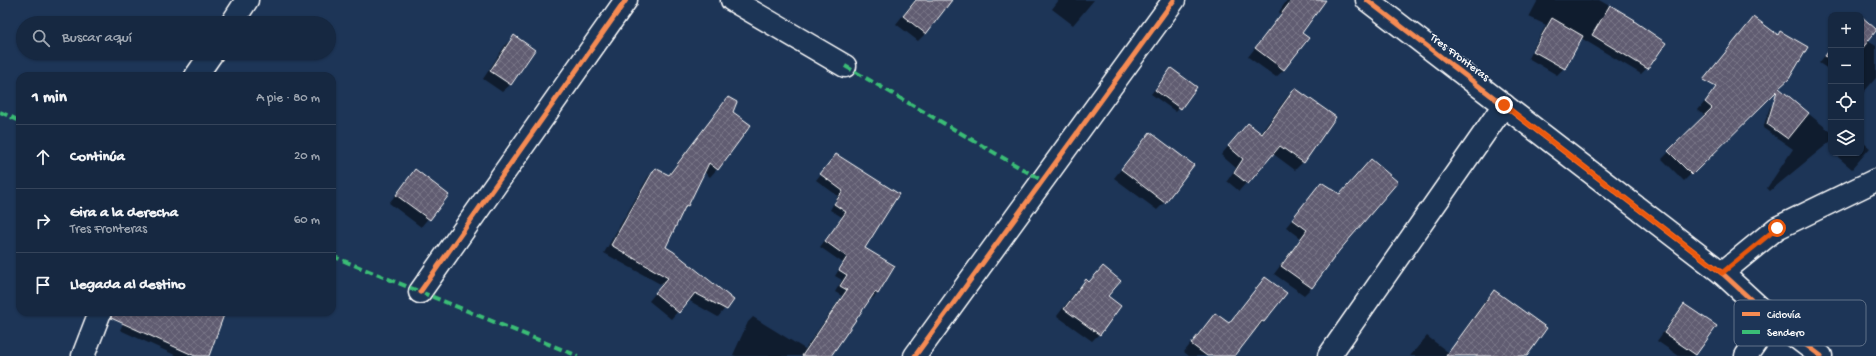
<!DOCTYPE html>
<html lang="es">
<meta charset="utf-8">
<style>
:root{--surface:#162841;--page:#1f3048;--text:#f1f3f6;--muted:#9ea6b1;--line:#35445a}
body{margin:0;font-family:"Gochi Hand",sans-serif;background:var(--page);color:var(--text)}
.controls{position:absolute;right:12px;top:12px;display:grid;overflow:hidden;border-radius:8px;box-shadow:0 1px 3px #0004}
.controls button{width:36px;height:36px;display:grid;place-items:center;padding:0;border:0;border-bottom:1px solid var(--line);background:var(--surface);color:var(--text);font:20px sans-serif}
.stop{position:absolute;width:12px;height:12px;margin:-9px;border:3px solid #ea580c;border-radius:50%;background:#fff}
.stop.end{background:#ea580c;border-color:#fff;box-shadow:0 1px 4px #0008}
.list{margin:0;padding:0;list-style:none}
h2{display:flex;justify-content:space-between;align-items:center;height:52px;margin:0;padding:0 16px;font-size:17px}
h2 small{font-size:13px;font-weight:400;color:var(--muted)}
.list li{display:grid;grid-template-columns:26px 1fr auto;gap:12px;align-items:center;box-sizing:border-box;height:64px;padding:0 16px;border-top:1px solid var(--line)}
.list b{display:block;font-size:15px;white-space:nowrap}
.list p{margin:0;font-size:13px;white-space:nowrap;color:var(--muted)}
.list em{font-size:13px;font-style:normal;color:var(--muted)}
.icon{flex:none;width:22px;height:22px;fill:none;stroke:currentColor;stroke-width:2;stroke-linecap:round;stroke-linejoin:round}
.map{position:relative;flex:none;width:1876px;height:356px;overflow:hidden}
.search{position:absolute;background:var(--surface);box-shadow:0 1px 3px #0004;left:16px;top:16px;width:320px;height:44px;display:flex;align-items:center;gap:10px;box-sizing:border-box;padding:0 14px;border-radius:22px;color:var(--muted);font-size:15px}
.panel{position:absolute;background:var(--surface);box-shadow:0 1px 3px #0004;left:16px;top:72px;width:320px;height:244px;border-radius:12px}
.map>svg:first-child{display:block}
.shadow{fill:#0007}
.building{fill:url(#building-cross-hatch);stroke:#fff}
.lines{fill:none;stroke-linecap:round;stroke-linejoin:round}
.minor-casing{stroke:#fff;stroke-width:25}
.minor{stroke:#1d3557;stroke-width:22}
.quiet{stroke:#3abd76;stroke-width:4;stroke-dasharray:8 4;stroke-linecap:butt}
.cycleway-casing{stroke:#1d3557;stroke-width:8}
.cycleway{stroke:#f68b52;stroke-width:5}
.route{stroke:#ea580c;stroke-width:5}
.labels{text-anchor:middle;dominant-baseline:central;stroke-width:3;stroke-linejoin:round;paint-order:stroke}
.street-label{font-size:12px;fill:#fff;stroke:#1d3557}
.key{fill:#1d3557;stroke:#617289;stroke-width:1}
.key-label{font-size:11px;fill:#fff}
</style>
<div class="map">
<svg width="1876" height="356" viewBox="0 0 1876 356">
<defs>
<pattern id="building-cross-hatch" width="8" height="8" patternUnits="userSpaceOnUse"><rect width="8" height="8" fill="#605b71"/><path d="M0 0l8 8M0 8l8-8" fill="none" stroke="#787486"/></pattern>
</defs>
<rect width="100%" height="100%" fill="#1d3557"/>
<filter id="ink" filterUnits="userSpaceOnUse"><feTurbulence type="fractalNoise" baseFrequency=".025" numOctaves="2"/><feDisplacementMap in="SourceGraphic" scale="8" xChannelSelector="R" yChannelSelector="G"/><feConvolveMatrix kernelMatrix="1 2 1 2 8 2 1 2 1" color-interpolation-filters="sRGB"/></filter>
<g filter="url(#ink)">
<g class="shadow">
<polygon points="915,0 947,0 926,33 918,41 896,24"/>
<polygon points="1059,0 1094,0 1073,25 1052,9"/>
<polygon points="1287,0 1325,0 1301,33 1284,70 1276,77 1248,57 1281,14 1279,12"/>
<polygon points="1538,0 1599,0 1634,20 1647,68 1641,74 1581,38 1564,68 1557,75 1528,58 1546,25 1529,17"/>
<polygon points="1861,36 1876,46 1876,78 1863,93 1861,92"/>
<polygon points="514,37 534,50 510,85 502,92 483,79 506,44"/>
<polygon points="1831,48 1831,71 1819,63"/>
<polygon points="1171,69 1196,87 1176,112 1151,94"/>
<polygon points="1720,83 1754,111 1684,181 1662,159 1705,116 1698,110"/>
<polygon points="1295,89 1303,162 1295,170 1272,153 1239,191 1227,181 1236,168 1221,155 1240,132 1260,134 1287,97"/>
<polygon points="1788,97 1831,132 1831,141 1770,191 1767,188 1793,149 1763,128 1770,107 1774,103"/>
<polygon points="728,98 731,112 717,169 710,177 703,171 688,205 681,211 664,247 732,300 718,317 688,300 671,319 649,301 662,285 604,253 648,177 655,169 668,175"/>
<polygon points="1150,133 1165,202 1157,210 1114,178"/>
<polygon points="1861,141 1870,148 1852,169 1833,153 1861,153"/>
<polygon points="836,155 864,248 894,266 877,294 872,299 870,298 831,355 832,356 736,356 733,355 748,322 753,317 805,349 842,296 835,292 842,280 835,276 843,263 820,247 842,217 830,210 838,196 816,180"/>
<polygon points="415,171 447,195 421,227 389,203"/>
<polygon points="1321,184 1338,250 1311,288 1304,295 1274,274 1301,238 1286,227"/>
<polygon points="1096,274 1107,296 1099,334 1092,341 1057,316 1079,287 1086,281 1088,283"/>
<polygon points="1265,278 1286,293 1263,322 1256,330 1255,329 1234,356 1189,356 1184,352 1215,314 1228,324"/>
<polygon points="1494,292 1526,356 1497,356 1463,332 1486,299"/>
<polygon points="1684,305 1695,354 1694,356 1679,356 1657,341 1677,313"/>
<polygon points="128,312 224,312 208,356 177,356 120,330"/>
<polygon points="1427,336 1453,356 1410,356"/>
</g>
<g class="building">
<polygon points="916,0 952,0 926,34 903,16"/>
<polygon points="1292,0 1326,0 1302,33 1309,38 1284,70 1255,48"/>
<polygon points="1610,5 1635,20 1634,21 1666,43 1648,69 1592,35"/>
<polygon points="1861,16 1876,29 1876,31 1861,50"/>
<polygon points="1754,17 1778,35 1780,31 1808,47 1789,79 1779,88 1809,113 1788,139 1767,124 1777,91 1692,175 1668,151 1712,108 1705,102 1716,87 1703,80"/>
<polygon points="1552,18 1583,36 1565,69 1533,51"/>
<polygon points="514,35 535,50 511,85 490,71"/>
<polygon points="1831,48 1831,60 1825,56"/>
<polygon points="1171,68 1197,87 1181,109 1155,90"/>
<polygon points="1295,88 1336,117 1304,163 1280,146 1248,184 1234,173 1243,159 1228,146 1248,123 1262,134"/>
<polygon points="728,97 737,102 733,112 751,125 718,170 709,163 688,206 686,205 666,247 674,252 734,300 727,310 695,293 679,313 655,293 668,278 611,245 655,168 669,175"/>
<polygon points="1150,132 1194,165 1165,203 1121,169"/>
<polygon points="836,154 899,194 865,248 895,266 878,294 875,292 831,356 802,356 847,290 840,286 847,275 839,270 847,257 825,241 846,212 834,204 843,191 820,174"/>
<polygon points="1371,159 1398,182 1339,251 1312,288 1281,266 1307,230 1292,219 1321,182 1340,194"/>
<polygon points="415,169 449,195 430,220 396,195"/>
<polygon points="1103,266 1121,281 1108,296 1121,306 1100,335 1064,309 1086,279 1089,282"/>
<polygon points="1265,277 1287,293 1264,322 1262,321 1235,356 1207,356 1191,344 1215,313 1229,323"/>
<polygon points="1494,290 1547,328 1527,356 1446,356"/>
<polygon points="1684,304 1717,326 1696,355 1664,333"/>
<polygon points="112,312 225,312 209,356 195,356 111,318"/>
</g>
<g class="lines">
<g class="minor-casing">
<g id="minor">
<polyline points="732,0 845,66"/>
<polyline points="1367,0 1722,273 1772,319 1821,356"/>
<polyline points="232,23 247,0"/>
<polyline points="196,76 212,53"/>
<polyline points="1722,273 1777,228 1876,180"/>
<polyline points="420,292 626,0"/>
<polyline points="83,356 100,312"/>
<polyline points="915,356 1174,0"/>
<polyline points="1329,356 1504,105"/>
<polyline points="1746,356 1772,319"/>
</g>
</g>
<use href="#minor" class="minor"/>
<g class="quiet">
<polyline points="845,66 1043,181"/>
<polyline points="0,112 20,121"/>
<polyline points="332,256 578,356"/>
</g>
<g class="cycleway-casing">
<g id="cycleway">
<polyline points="1367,0 1722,273 1772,319 1821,356"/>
<polyline points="420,292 626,0"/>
<polyline points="915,356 1174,0"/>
</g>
</g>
<use href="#cycleway" class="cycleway"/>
</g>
</g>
<g class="lines" filter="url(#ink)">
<polyline class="route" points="1504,105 1722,273 1777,228"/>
</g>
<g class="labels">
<g class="street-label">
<text transform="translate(1459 58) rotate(37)">Tres Fronteras</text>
</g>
</g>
<rect x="1734" y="300" width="132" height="46" rx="6" class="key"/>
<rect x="1742" y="312" width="18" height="4" fill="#f68b52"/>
<rect x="1742" y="330" width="18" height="4" fill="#3abd76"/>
<g class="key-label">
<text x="1767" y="318">Ciclovía</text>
<text x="1767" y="336">Sendero</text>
</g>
</svg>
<div class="controls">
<button>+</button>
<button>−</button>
<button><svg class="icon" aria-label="locate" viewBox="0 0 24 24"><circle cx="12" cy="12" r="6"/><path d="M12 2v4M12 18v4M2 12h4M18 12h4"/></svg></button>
<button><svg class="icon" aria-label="layers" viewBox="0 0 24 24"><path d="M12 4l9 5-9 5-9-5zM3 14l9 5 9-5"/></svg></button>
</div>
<div class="stop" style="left:1777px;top:228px"></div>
<div class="stop end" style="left:1504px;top:105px"></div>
<div class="search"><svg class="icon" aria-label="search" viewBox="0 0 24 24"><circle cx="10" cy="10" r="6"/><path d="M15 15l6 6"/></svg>Buscar aquí</div>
<section class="panel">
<h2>1 min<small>A pie · 80 m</small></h2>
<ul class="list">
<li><svg class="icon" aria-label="ahead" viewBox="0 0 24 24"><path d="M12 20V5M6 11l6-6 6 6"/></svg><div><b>Continúa</b></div><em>20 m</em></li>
<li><svg class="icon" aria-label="right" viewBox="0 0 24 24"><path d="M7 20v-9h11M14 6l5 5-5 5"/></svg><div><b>Gira a la derecha</b><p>Tres Fronteras</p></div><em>60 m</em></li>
<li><svg class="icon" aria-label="arrive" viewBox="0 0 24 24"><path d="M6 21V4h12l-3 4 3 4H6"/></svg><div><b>Llegada al destino</b></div></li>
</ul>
</section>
</div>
